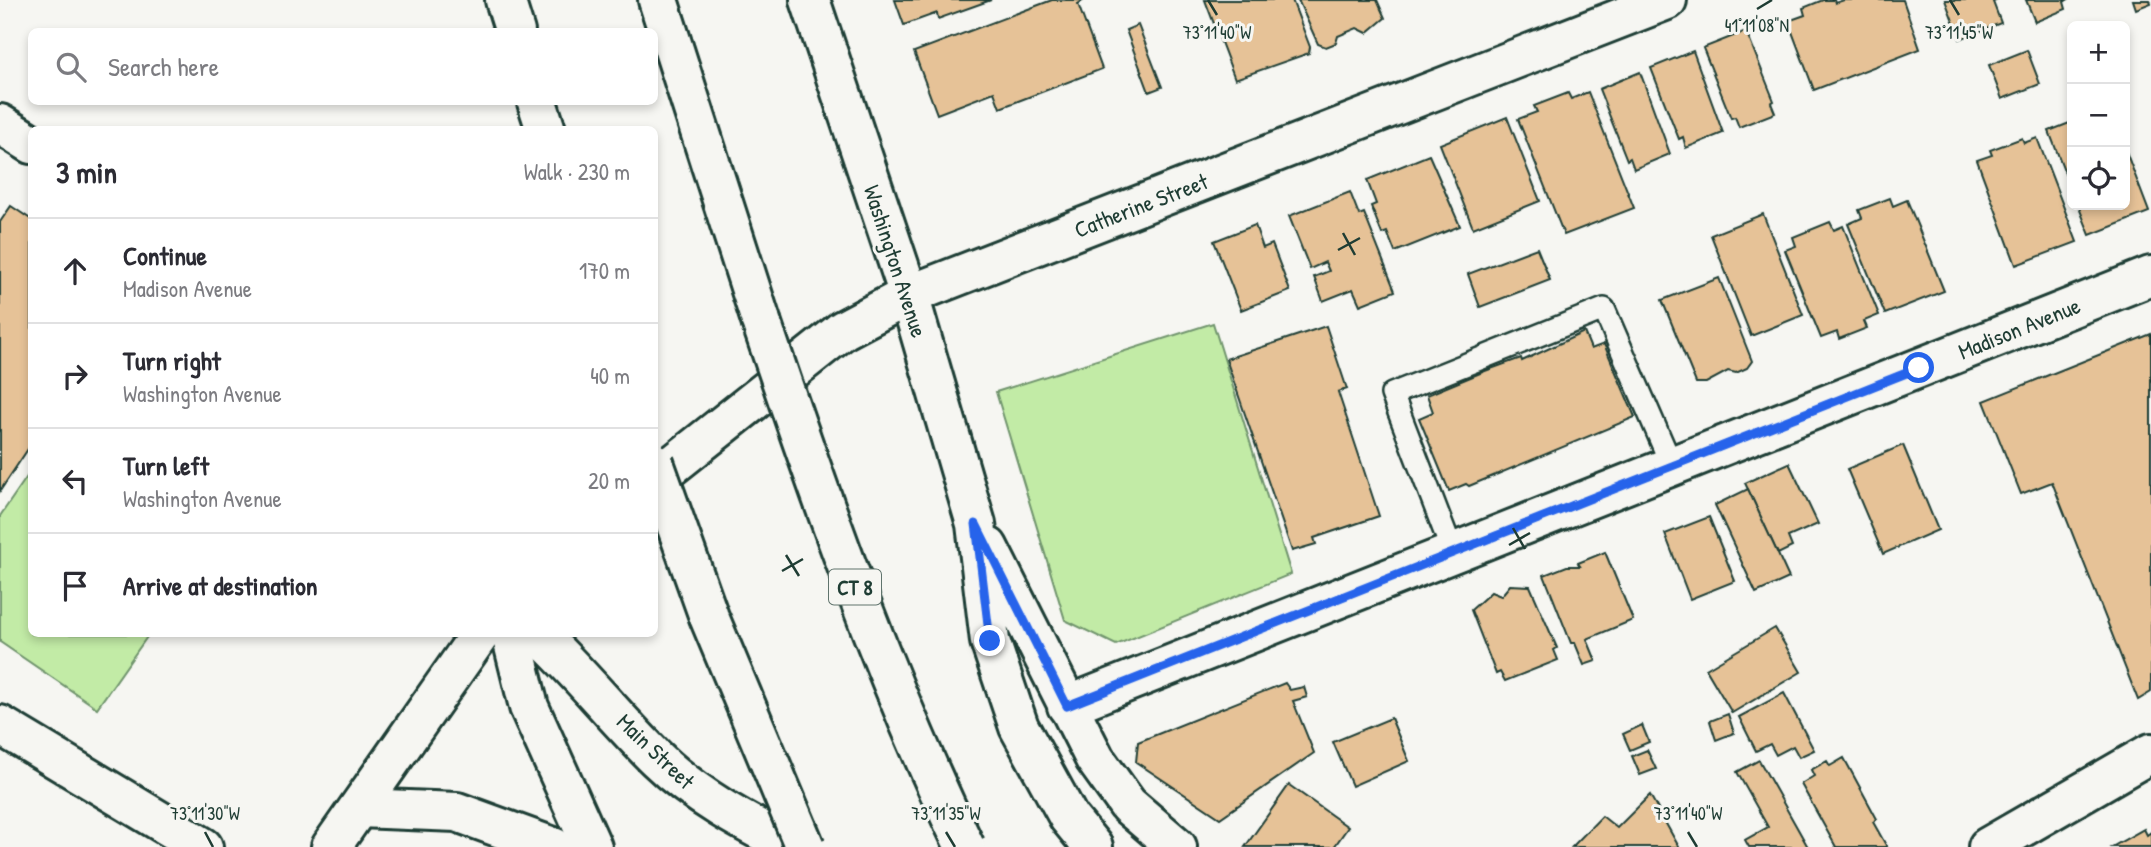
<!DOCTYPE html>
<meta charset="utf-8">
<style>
:root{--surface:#fff;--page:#f2f2f3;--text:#2b2b33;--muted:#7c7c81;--line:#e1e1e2}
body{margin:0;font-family:"Patrick Hand",sans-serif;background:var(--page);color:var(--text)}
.controls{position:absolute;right:21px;top:21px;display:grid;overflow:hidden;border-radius:10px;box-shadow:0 4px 10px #0003}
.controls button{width:63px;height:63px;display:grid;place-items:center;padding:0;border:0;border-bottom:2px solid var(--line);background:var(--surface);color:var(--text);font:35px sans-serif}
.stop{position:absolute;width:21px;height:21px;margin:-16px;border:5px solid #2563eb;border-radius:50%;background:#fff}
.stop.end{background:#2563eb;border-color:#fff;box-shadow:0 2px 7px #0008}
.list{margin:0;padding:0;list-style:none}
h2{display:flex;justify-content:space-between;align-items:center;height:91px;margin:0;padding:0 28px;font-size:30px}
h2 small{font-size:23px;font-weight:400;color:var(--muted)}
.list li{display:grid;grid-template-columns:46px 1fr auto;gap:21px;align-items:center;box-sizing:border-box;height:105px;padding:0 28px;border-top:2px solid var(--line)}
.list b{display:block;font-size:26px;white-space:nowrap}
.list p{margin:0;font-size:23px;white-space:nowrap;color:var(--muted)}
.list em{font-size:23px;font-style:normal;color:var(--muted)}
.icon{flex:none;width:38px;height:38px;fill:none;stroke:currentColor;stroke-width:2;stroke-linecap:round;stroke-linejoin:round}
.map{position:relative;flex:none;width:2151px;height:847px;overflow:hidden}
.search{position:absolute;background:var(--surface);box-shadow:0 4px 10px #0003;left:28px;top:28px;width:630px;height:77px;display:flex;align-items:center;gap:18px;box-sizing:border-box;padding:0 24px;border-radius:10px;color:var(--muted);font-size:26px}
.panel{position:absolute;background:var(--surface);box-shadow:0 4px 10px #0003;left:28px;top:126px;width:630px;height:511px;border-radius:10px}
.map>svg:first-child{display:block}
.green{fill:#c2eba6;stroke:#70946d;stroke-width:2}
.building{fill:#e6c297;stroke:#1f3d34;stroke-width:2}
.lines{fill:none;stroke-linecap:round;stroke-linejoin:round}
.lane-casing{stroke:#1f3d34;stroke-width:26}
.street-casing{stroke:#1f3d34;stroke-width:44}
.secondary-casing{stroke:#1f3d34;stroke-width:44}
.primary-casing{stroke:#1f3d34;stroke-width:44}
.highway-casing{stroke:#1f3d34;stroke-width:44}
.lane{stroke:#f6f6f2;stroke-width:21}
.street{stroke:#f6f6f2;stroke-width:38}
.secondary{stroke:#f6f6f2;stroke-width:38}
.primary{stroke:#f6f6f2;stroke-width:38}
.highway{stroke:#f6f6f2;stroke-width:38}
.highway-bridge-casing{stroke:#1f3d34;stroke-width:44;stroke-linecap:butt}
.highway-bridge{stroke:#f6f6f2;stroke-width:38}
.route{stroke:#2563eb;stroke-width:9}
.ticks{fill:none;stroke:#1f3d34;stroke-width:2.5}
.labels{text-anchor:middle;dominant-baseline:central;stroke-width:6;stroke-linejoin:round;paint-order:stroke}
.shield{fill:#f6f6f2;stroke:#60746d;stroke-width:2}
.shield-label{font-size:21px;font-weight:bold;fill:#1f3d34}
.street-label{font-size:23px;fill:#1f3d34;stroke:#f6f6f2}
.ticks-label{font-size:18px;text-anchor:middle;fill:#1f3d34;stroke:#f6f6f2;stroke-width:6;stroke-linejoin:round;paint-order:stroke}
</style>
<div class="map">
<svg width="2151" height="847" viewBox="0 0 2151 847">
<rect width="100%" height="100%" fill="#f6f6f2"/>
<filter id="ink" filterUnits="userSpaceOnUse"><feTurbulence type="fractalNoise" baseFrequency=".0143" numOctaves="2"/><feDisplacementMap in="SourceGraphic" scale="14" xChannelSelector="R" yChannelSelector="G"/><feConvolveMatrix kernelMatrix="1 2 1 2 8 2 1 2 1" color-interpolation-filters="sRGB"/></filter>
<g filter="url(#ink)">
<g class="green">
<polygon points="1213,323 1291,574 1116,645 1065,620 996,392"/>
<polygon points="31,471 32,634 149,634 97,708 0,642 0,516"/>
</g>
<g class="building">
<polygon points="895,0 991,0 938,19 937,13 904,25"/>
<polygon points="1052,0 1084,0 1078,4 1102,69 1000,108 994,92 937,114 914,52"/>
<polygon points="1205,0 1292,0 1310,47 1309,53 1235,79"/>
<polygon points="1298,0 1377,0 1385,18 1367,33 1357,28 1338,36 1336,43 1326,47 1318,44"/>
<polygon points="1823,0 1834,0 1835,3 1844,0 1903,0 1920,49 1814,90 1788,21 1805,15 1803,8"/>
<polygon points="1945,0 1997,0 1993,2 2001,23 1960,39"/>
<polygon points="2026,0 2067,0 2064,2 2066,9 2035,22"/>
<polygon points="2133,0 2150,0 2151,3 2136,9"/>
<polygon points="1138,25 1162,87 1149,92 1126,30"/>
<polygon points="1746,31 1774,101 1771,103 1775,113 1739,127 1735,117 1731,118 1703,48"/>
<polygon points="2027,50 2040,84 2002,99 1989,65"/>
<polygon points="1693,51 1723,133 1686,148 1683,137 1679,139 1651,68"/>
<polygon points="1640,72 1670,154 1634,169 1630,158 1627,160 1599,89"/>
<polygon points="1588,92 1634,208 1564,235 1518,119 1537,112 1534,106 1568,93 1571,99"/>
<polygon points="1507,117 1540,201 1473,228 1440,144"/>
<polygon points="2072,122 2072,191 2049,131"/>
<polygon points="2022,138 2024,143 2037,138 2077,242 2016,265 1977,160 1992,155 1990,150"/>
<polygon points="2125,149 2149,212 2090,235 2078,205 2125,205"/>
<polygon points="1429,155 1460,226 1395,252 1387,232 1382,234 1371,206 1376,204 1367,180"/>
<polygon points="1350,192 1359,215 1364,213 1395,291 1360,305 1353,289 1323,301 1314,277 1329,271 1325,262 1310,269 1289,216"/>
<polygon points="1890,198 1893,206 1907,200 1944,291 1885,314 1848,224 1862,218 1859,210"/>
<polygon points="11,206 32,220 32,443 0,491 0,222"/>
<polygon points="1763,214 1803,315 1751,336 1711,235"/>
<polygon points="1830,222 1834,230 1843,226 1879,315 1864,321 1867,328 1839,339 1837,332 1821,338 1785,250 1796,246 1793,237"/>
<polygon points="1255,225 1263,248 1272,244 1290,291 1241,310 1214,241"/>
<polygon points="1537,248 1550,280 1480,307 1468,274"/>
<polygon points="1719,278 1752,361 1747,368 1736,373 1728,371 1706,383 1696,383 1662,300"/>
<polygon points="1326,326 1347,389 1338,392 1379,516 1314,538 1316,544 1292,551 1226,359"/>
<polygon points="1584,332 1591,349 1604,344 1635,417 1469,486 1466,484 1449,491 1419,418 1433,412 1427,395 1485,371 1521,358 1522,361"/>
<polygon points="2151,334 2151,692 2138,700 2052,482 2021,494 1984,401"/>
<polygon points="1903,445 1938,530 1883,554 1847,469"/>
<polygon points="1789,463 1818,524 1788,537 1792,547 1778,554 1745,483"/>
<polygon points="1748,489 1789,578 1756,593 1715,505"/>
<polygon points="1709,517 1735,581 1690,599 1665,534"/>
<polygon points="1605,552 1633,620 1587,639 1596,661 1584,665 1575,643 1571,643 1544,575 1567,566 1580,566 1578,563"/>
<polygon points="1510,585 1530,586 1557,648 1554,650 1558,660 1505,681 1500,672 1496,674 1471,610 1491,592 1501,596"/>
<polygon points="1775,628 1801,672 1732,713 1706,669"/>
<polygon points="1285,683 1290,690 1304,687 1307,697 1293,701 1314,753 1220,818 1136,762 1138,742"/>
<polygon points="1784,693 1814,750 1799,757 1793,746 1776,755 1770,744 1756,751 1739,717"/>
<polygon points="1728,714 1734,733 1716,740 1710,721"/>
<polygon points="1391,718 1409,761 1352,786 1333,742"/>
<polygon points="1642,725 1649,742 1630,750 1623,734"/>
<polygon points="1647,750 1656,769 1640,775 1632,756"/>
<polygon points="1844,758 1877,819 1873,822 1887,847 1836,847 1801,784 1814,776 1811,770 1827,761 1830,766"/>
<polygon points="1759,760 1808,847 1749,847 1745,840 1768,827 1737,772"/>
<polygon points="1289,785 1348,827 1334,847 1245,847"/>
<polygon points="1650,795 1679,847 1572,847 1602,816 1617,828"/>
<polygon points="2144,829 2147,835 2151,832 2151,847 2112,847"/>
</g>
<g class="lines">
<g class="lane-casing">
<polyline id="lane" points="1453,553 1392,394 1604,309 1672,466"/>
</g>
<g class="street-casing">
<g id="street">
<polyline points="909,295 1667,0"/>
<polyline points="1988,847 2151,753"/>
</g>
</g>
<g class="secondary-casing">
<g id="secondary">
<polyline points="810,0 909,295"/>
<polyline points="0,124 32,144"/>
<polyline points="1067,706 2151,276"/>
<polyline points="0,725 203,847"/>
<polyline points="359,808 457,812 553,847"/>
<polyline points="331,847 480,634"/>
</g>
</g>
<g class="primary-casing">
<g id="primary">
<polyline points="654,480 843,330 909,295 976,524 990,641 1019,727 1069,818 1093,847"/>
<polyline points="988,547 1095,759 1128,805 1177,847"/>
<polyline points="511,634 529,707 592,847"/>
<path d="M538,634c43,40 77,84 119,125 39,38 87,63 135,88"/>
</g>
</g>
<g class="highway-casing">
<g id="highway">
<polyline points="505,0 515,32"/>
<polyline points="658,0 761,321"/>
<polyline points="537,102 546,130"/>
</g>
</g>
<use href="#lane" class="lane"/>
<use href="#street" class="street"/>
<use href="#secondary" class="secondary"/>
<use href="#primary" class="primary"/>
<use href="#highway" class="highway"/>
<g class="highway-bridge-casing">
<g id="highway-bridge">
<path d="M761,321c60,178 122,356 204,526"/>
<polyline points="654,463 709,617 805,847"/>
</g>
</g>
<use href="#highway-bridge" class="highway-bridge"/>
</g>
</g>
<g class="lines" filter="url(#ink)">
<polyline class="route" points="990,641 976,524 1067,706 1919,368"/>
</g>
<path class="ticks" d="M1208,0l9,15M1950,0l9,15M1757,9l15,-9M1343,233l12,22M1338,250l22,-12M1513,528l12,21M1509,545l21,-12M786,555l13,21M782,571l21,-12M205,832l8,15M946,832l9,15M1688,832l9,15"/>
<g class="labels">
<rect class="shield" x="829" y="569.5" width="52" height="35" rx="5"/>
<g class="shield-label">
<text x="855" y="587">CT 8</text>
</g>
<g class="street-label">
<text transform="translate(1141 205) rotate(-21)">Catherine Street</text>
<text transform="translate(896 261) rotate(72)">Washington Avenue</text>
<text transform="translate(2019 328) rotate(-22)">Madison Avenue</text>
<text transform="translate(656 751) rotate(44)">Main Street</text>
</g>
</g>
<g class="ticks-label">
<text x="1757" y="32">41°11'08"N</text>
<text x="1217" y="39">73°11'40"W</text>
<text x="1959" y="39">73°11'45"W</text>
<text x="205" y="820">73°11'30"W</text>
<text x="946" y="820">73°11'35"W</text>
<text x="1688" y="820">73°11'40"W</text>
</g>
</svg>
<div class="controls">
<button>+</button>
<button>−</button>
<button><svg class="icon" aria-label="locate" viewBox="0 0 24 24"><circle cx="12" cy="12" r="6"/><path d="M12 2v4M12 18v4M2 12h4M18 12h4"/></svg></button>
</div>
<div class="stop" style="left:1919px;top:368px"></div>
<div class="stop end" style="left:990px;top:641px"></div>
<div class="search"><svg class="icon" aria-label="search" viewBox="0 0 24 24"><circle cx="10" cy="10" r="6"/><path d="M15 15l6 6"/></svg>Search here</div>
<section class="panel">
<h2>3 min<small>Walk · 230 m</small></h2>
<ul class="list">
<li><svg class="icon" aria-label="ahead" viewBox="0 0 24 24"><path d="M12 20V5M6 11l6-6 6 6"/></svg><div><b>Continue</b><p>Madison Avenue</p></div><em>170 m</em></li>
<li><svg class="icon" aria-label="right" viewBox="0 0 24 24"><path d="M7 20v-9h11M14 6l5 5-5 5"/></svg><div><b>Turn right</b><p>Washington Avenue</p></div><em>40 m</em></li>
<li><svg class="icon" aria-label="left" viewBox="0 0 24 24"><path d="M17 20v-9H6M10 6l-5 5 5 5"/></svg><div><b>Turn left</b><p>Washington Avenue</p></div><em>20 m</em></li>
<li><svg class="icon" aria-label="arrive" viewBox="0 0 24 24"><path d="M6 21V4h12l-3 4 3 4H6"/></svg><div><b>Arrive at destination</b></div></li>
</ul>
</section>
</div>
